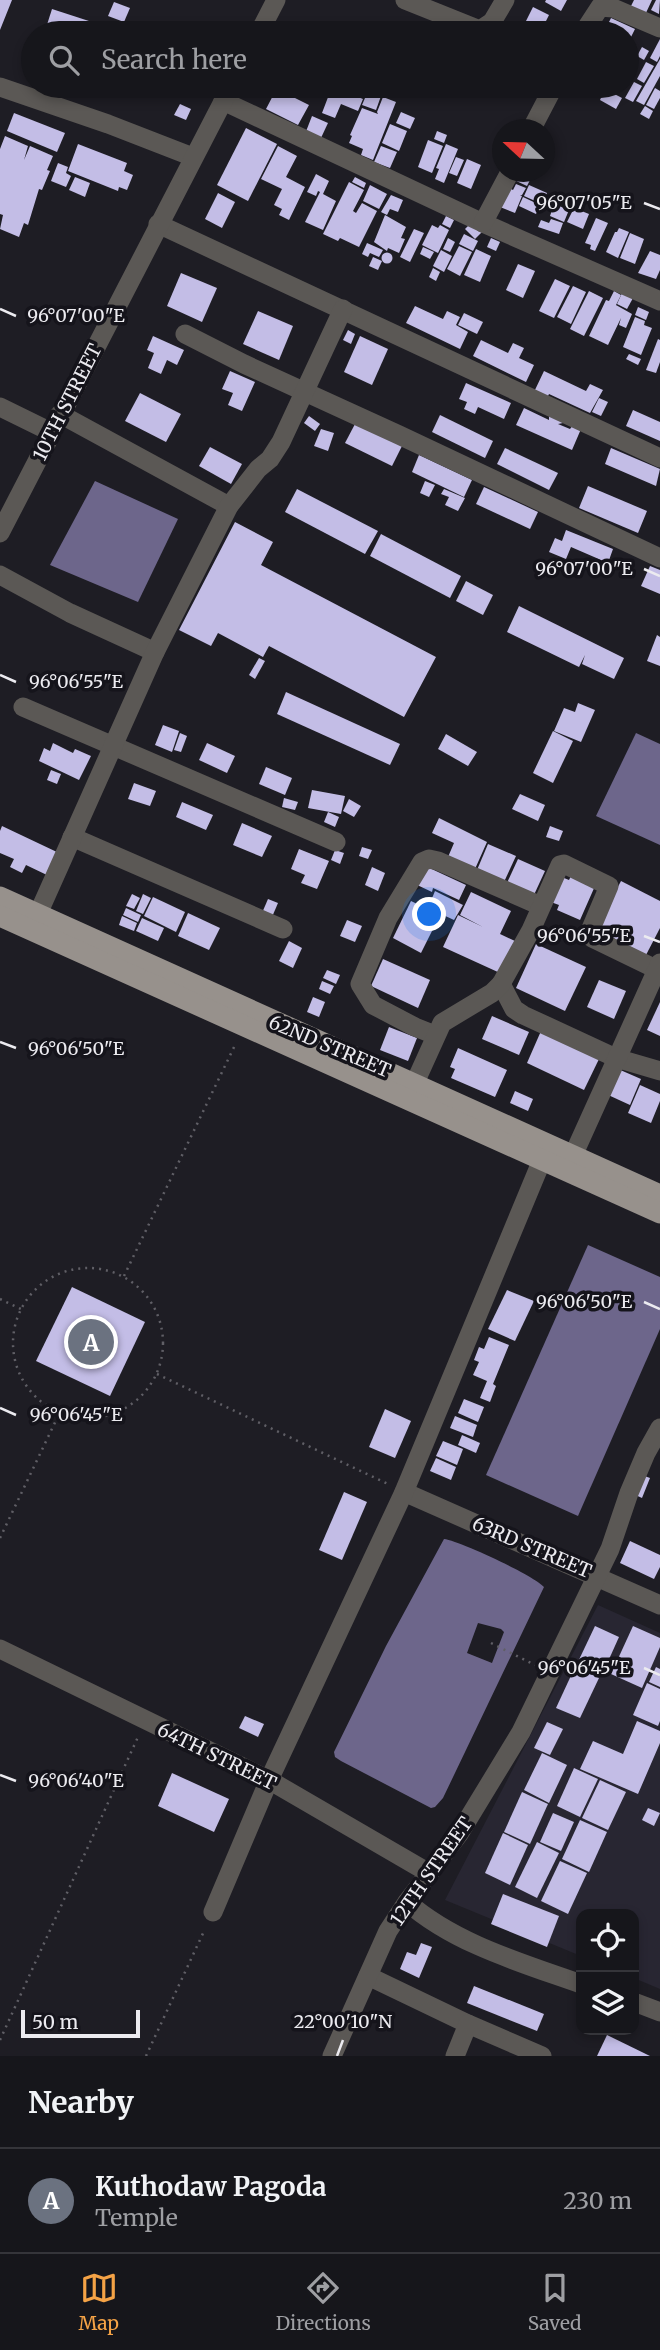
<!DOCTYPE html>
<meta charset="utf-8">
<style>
:root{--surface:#16161b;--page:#232328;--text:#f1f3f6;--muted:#9e9fa3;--line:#35353a;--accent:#f5a346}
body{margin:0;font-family:Merriweather,serif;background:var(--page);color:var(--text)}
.controls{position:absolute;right:21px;bottom:21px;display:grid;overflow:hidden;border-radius:14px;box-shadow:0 4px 10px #0003}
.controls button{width:63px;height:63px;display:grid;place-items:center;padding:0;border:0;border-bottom:2px solid var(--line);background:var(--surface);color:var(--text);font:35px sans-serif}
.compass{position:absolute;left:492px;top:119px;width:63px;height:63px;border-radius:50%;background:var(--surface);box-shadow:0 4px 10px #0003;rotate:292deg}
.scale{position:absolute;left:21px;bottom:18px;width:119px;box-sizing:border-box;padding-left:7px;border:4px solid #ecebf0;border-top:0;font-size:19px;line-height:24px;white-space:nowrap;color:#ecebf0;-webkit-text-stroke:5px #15141b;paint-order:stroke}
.you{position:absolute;left:430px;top:915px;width:24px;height:24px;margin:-18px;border:5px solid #fff;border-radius:50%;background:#1a73e8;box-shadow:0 0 0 10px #1a73e833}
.badge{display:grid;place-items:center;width:46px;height:46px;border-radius:50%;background:var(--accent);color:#fff;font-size:23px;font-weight:700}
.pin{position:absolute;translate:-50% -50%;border:4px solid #fff;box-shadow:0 2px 7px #0006}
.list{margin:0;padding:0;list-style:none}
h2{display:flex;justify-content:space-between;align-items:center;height:91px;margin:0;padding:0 28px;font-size:30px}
h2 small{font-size:23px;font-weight:400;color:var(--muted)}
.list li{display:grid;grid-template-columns:46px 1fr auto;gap:21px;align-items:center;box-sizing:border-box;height:105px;padding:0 28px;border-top:2px solid var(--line)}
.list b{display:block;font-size:26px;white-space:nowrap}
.list p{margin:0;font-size:23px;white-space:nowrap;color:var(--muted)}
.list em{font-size:23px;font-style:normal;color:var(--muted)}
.icon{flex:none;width:38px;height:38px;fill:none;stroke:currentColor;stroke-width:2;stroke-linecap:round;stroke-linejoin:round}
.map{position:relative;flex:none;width:660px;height:2056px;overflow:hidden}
.search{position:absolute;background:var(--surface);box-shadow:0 4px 10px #0003;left:21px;right:21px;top:21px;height:77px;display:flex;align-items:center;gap:18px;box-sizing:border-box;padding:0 24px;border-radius:38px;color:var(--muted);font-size:26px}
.sheet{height:196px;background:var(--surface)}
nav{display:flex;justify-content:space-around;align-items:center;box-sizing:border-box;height:98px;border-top:2px solid var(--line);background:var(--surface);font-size:19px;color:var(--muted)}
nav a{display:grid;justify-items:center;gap:4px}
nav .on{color:var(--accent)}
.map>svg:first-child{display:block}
.built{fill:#282632}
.water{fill:#6d668b;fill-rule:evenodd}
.building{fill:#c3bde6}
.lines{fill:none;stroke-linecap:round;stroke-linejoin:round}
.path{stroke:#605f66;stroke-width:2.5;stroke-dasharray:2 5;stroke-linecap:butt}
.minor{stroke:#5b5855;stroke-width:19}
.major{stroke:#97918c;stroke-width:21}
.ticks{fill:none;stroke:#ecebf0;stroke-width:2.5}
.labels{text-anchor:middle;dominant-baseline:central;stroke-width:7;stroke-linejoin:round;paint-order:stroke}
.street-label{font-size:19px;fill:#ecebf0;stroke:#15141b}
.ticks-label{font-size:18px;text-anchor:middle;fill:#ecebf0;stroke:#15141b;stroke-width:7;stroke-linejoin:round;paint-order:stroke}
</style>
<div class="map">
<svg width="660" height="2056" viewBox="0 0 660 2056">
<rect width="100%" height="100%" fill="#1e1d24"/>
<polygon class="built" points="598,1605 660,1633 660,1989 634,1978 634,1914 581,1914 581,1956 445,1900"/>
<g class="water">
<polygon points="95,481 178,519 138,602 50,565"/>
<polygon points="636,733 660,744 660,845 596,816"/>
<polygon points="588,1245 660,1277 660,1329 578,1516 486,1475"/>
<path d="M444,1539c16,2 91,37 100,48l-101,211 -8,9 -4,1 -90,-47 -6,-4 -1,-5 52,-106zM478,1623l23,6 3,3 -12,31 -25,-10z"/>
</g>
<g class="building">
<polygon points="0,0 12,0 0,30"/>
<polygon points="546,0 567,0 561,11 545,2"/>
<polygon points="634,0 652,0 645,15 630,8"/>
<polygon points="656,0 660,0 659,14 651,10"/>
<polygon points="114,2 130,8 124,22 108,16"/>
<polygon points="533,7 549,15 540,33 520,33"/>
<polygon points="52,9 92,22 88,33 51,33 45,31"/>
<polygon points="611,18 635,29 630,39 627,38 627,33 617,33 606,28"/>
<polygon points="105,26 123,33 103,33"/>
<polygon points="660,39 660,56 657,62 650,58"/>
<polygon points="642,47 649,51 644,60 637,56"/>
<polygon points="660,59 660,76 644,105 636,101"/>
<polygon points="646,62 654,66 644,83 637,79"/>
<polygon points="634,82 642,86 633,102 625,98"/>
<polygon points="278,86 303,86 298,98 283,92 309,105 298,125 266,109"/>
<polygon points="655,88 660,91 660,98 654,109 646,105"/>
<polygon points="605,89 622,98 616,109 600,100"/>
<polygon points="368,91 381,96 376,110 362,105"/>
<polygon points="330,92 344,97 346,92 363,99 358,111 341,104 335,118 322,113"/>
<polygon points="383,97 396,102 373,160 361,155 363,149 349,143 352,136 350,135 362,108 378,114 377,112"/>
<polygon points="180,104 191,109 186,120 174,115"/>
<polygon points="645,106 653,111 649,119 640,114"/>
<polygon points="401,112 415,118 410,129 396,123"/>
<polygon points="14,113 65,133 57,152 7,131"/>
<polygon points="312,116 328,123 320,140 305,134"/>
<polygon points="390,124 407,131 399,151 382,143"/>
<polygon points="246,128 277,144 248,201 217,185"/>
<polygon points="437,131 447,135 444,143 434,139"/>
<polygon points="5,136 28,146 24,160 30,146 53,156 47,170 50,171 42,190 39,189 28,225 24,223 19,237 0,229 3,215 0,214 0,149"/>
<polygon points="428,140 443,146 432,173 418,167"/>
<polygon points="78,144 127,163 124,171 133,175 127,190 119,187 118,191 68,171"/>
<polygon points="446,144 458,149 444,183 435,179 439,169 436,168"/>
<polygon points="278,146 297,156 286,177 305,187 289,220 279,215 282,209 274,205 282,189 261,179"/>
<polygon points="381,146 397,152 390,168 374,162"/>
<polygon points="456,157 464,160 457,176 449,173"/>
<polygon points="467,159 481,165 471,189 457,183"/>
<polygon points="58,163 68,167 66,173 71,176 66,187 51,181"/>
<polygon points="516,172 534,172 527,186 512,179"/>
<polygon points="316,174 329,181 323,194 336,201 323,230 305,222 320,192 318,191 316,196 307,192"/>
<polygon points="75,177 90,183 85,197 69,190"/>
<polygon points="355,177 366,183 364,188 352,182"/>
<polygon points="349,182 364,190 353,211 356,213 362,203 377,211 359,247 340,238 338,241 323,234"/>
<polygon points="516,184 526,188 522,195 520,195 522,196 515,213 500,207 509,188 513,190"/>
<polygon points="370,185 387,194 379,209 363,201"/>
<polygon points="529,185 547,193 542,204 524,196"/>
<polygon points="218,193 235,202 222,228 205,219"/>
<polygon points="391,195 403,200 398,212 390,209 387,215 381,212"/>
<polygon points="523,197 540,205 536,214 519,206"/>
<polygon points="554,204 569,210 564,222 550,216"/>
<polygon points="574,208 589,214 583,229 567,222"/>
<polygon points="385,215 406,227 401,238 405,239 399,253 388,248 387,251 374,242"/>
<polygon points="446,216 454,220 450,228 442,224"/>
<polygon points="596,218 608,223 595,251 590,249 591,245 585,243"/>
<polygon points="551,219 563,223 559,234 538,227 541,220 549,223"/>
<polygon points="472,222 482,232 475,239 465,229"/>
<polygon points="432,225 438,228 440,225 449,230 438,253 422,245"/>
<polygon points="619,228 629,232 618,258 606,252 615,232 617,232"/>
<polygon points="414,229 424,233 410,262 400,257"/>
<polygon points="630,233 644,239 635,264 620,258"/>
<polygon points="464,234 478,241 473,251 459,244"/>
<polygon points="448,238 455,242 450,252 443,249"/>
<polygon points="491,238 500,242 496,251 487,247"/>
<polygon points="367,243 383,250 379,257 370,253 368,257 362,254"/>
<polygon points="459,246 472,252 460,276 447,269"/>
<polygon points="423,247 434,252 430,259 420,254"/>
<polygon points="476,249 491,256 480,282 464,275"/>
<polygon points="441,250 452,256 444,272 433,266"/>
<polygon points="650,251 660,255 660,270 656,279 638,273"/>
<circle cx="387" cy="258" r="5.5"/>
<polygon points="373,257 382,261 378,270 369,266"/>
<polygon points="518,264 535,271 523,298 506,290"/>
<polygon points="433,268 440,272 436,281 429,277"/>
<polygon points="181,273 217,288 202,322 167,306"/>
<polygon points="555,279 570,286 554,318 539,311"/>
<polygon points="573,286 586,292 571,324 557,317"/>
<polygon points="589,291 603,298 584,336 570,329"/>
<polygon points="614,291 621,295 615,307 616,305 632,314 626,328 619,325 621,318 608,345 589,336 606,300 609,301"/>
<polygon points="622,293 633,298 627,309 617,304"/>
<polygon points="415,306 443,319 447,311 460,317 456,325 468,332 460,349 406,323"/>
<polygon points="638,307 649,312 646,320 635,315"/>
<polygon points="258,311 293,326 279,360 243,344"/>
<polygon points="464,313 483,322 477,334 458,325"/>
<polygon points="635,317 645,321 644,325 652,328 641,355 623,347"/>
<polygon points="348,330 355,334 351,344 343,340"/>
<polygon points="153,336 184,350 177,365 167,360 161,374 148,368 154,353 147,350"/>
<polygon points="360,336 388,349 372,385 344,372"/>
<polygon points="658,339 660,340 660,362 656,373 646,370"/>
<polygon points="481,340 508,353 513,343 524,348 519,358 534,365 526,382 473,356"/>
<polygon points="629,354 641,359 638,365 626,359"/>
<polygon points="230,371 255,382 242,411 228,405 233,393 222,389"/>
<polygon points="544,371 586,391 590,384 603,390 590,413 549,394 547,398 534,392"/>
<polygon points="466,383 511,403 504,419 478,407 475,414 464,409 467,402 459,399"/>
<polygon points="140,393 181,414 166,442 125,421"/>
<polygon points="599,398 608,402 601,416 592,412"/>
<polygon points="524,408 549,420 549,414 563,423 558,424 570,429 573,425 581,429 572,450 516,425"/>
<polygon points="633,410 660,422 660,441 626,426"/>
<polygon points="440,415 493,441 485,458 432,432"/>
<polygon points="309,416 320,424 315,431 304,423"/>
<polygon points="355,424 402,446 392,466 345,443"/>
<polygon points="321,429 334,433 328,451 314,446"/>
<polygon points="210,447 242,464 231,484 199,466"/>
<polygon points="505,448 558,473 549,490 497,464"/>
<polygon points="611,448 660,469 656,486 605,464"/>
<polygon points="419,455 472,480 464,497 412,472"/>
<polygon points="425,481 435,485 429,497 420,493"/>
<polygon points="588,486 647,511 638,533 579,508"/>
<polygon points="484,487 538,512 530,529 476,504"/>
<polygon points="297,489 378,531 365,554 285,512"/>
<polygon points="444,489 465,498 458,511 445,505 449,497 441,494"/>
<polygon points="235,522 273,542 261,565 436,657 404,717 269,646 263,657 218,633 211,646 179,630"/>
<polygon points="566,530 613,549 608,563 571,547 566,559 549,552 555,538 562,541"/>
<polygon points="381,534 461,576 450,598 370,556"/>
<polygon points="650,566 660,570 660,594 641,586"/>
<polygon points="466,581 493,595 483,615 456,601"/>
<polygon points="519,606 624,658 614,679 582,664 585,655 579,667 507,632"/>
<polygon points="657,635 660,637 660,666 647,661"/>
<polygon points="259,658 265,661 255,679 249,675"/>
<polygon points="286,692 400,744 390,765 277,714"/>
<polygon points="578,703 595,710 581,742 554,731 564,708 575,712"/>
<polygon points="163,725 179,731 172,752 155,745"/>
<polygon points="553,731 573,741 553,783 533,773"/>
<polygon points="180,733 187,736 181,752 174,750"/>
<polygon points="446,734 477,752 468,766 438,749"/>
<polygon points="53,743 73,753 75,749 91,756 79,780 39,761 44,748 50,751"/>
<polygon points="207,743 235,756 227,773 199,760"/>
<polygon points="266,767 292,778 285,795 259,784"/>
<polygon points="51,770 61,774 57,784 47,780"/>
<polygon points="134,783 156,791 150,806 128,799"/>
<polygon points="312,790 345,796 341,814 308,808"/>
<polygon points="520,794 545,805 538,821 512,809"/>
<polygon points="284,798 298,802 295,810 282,807"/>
<polygon points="349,799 361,806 354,817 343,811"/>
<polygon points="182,802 213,815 206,830 176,817"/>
<polygon points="328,812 339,817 335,827 324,822"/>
<polygon points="439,818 487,842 475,869 448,857 454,843 432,833"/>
<polygon points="242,823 272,836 262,857 233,845"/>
<polygon points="2,826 59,853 49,876 26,865 22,873 10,867 14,859 0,853 0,831"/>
<polygon points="550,826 563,831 559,841 546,837"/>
<polygon points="488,844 516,856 504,882 477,870"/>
<polygon points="362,847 372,850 368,859 359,856"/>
<polygon points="299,849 329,861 317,889 301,883 305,875 291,869"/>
<polygon points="335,850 344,853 340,864 331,860"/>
<polygon points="518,859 545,871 533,897 506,885"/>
<polygon points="423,865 466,885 459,900 433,888 432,892 415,884"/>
<polygon points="372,867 385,873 378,891 365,885"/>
<polygon points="559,876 569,880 571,876 595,886 580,920 557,910 559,905 548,901"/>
<polygon points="621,881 660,901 660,928 646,955 596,929"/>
<polygon points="435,891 463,905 454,920 428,908"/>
<polygon points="471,892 511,911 500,934 515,941 500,973 443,947 458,915 483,927 460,915"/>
<polygon points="132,894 140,898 134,909 126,906"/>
<polygon points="143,894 151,898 143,914 136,911"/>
<polygon points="153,897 185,912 176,932 144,916"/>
<polygon points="268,899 278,903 272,917 262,913"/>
<polygon points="411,901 440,915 421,953 393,938"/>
<polygon points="126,908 141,915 138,922 123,915"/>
<polygon points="188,913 220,928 209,950 178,936"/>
<polygon points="122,916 137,923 134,931 119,925"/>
<polygon points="142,918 164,928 158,941 136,931"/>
<polygon points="347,920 362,926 355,942 340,936"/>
<polygon points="289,941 302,948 293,968 279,961"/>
<polygon points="536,944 586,967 565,1011 516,988"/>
<polygon points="383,959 430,980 418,1008 371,986"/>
<polygon points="327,970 340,975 336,984 323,978"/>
<polygon points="599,980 626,991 614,1019 587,1007"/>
<polygon points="322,981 334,986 330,994 319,989"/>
<polygon points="313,997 325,1002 319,1017 307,1012"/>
<polygon points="660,1002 660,1036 647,1030"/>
<polygon points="492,1016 529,1032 519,1055 482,1039"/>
<polygon points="389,1027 417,1038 408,1061 380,1050"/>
<polygon points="541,1031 599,1059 584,1090 527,1063"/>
<polygon points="458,1048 507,1070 495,1097 451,1078 455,1069 450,1067"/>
<polygon points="618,1069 641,1079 630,1105 606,1094"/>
<polygon points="640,1085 660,1094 660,1101 651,1123 628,1113"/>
<polygon points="515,1091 533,1099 528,1111 510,1103"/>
<polygon points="72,1287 145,1322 110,1396 36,1361"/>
<polygon points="507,1290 534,1301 515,1341 488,1329"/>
<polygon points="489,1337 509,1345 493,1384 496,1386 490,1402 480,1398 487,1381 473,1375 479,1362 474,1360 479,1347 484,1349"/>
<polygon points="464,1399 484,1407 478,1422 458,1413"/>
<polygon points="385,1409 411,1421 395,1458 369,1447"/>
<polygon points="455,1416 477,1425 473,1437 450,1428"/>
<polygon points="462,1435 480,1443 476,1453 458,1445"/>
<polygon points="443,1441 463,1449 457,1465 436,1456"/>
<polygon points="436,1458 456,1467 451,1480 430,1471"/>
<polygon points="639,1474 650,1478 642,1498 631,1493"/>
<polygon points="344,1492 367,1502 342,1560 319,1550"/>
<polygon points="630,1541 660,1555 660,1567 654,1579 620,1563"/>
<polygon points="595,1626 619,1637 601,1677 576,1666"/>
<polygon points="633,1626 660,1638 660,1647 642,1688 611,1674"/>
<polygon points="575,1667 599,1678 580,1718 556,1708"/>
<polygon points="656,1667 660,1669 660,1687 649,1682"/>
<polygon points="647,1683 660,1689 660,1721 658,1726 633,1715"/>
<polygon points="245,1716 264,1724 258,1737 239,1728"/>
<polygon points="637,1721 660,1731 660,1743 638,1794 580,1769 593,1741 623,1754"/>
<polygon points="547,1722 563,1729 550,1755 534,1748"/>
<polygon points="542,1753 567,1765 549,1803 524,1790"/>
<polygon points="574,1768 598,1779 580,1817 557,1806"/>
<polygon points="172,1773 229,1799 214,1832 158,1806"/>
<polygon points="600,1780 626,1792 608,1830 582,1818"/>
<polygon points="522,1792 548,1804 530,1844 504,1832"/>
<polygon points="648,1808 660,1813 654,1826 642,1820"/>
<polygon points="553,1813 574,1822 561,1851 540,1842"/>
<polygon points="580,1820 607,1832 589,1872 562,1859"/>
<polygon points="503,1833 528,1845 510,1885 485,1873"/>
<polygon points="537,1842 559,1853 537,1898 515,1887"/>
<polygon points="560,1861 587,1873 568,1914 541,1901"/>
<polygon points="503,1894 559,1916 547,1947 491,1924"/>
<polygon points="421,1943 432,1947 419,1978 400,1969 407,1952 416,1955"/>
<polygon points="474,1986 544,2014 537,2031 467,2003"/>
<polygon points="607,2035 650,2056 597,2056"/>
</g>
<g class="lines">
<g class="path">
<circle cx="88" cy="1343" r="75"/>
<polyline points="124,1276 236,1043"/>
<polyline points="0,1299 21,1309"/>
<polyline points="157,1374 388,1484"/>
<polyline points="0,1538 59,1414"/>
<polyline points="491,1643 535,1665"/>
<polyline points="0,2040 138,1737"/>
<polyline points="146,2056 205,1929"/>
</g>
<g class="minor">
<polyline points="405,0 480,30 492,22 505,0"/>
<polyline points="259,33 276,0"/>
<polyline points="583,33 600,7 613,8 660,28"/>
<polyline points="0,87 108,124 193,157"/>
<polyline points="223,101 483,223 660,301"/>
<polyline points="531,130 554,86"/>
<polyline points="483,223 510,172"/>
<polyline points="158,224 660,458"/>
<polyline points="185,334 244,364 399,435 660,558"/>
<polyline points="0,407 51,432"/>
<polyline points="60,414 229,506"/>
<polyline points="0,533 231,86"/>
<polyline points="0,575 70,613 155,652"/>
<polyline points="23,707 336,842"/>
<polyline points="72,837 283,929"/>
<polyline points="38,914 155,652 229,506 258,469 270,459 281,442 343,309"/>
<polyline points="501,984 514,1009 523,1015 616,1058 660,1071"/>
<polyline points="435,1035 415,1027 373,1005 360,984 388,918 422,862 429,859 438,861 541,906"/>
<polyline points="408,1098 442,1023 492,993 501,984 531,930 560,865 564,864 609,886 590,931 592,938 660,971"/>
<polyline points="567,1169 660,963"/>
<polyline points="404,1492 660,1605"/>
<polyline points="0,1649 269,1780 429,1873"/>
<path d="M407,1902c48,42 115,61 174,82"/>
<polyline points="213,1912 269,1780 404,1492 542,1160"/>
<polyline points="368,1976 468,2024"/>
<polyline points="634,2002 660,2012"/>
<polyline points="332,2056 388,1931 407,1902 459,1834 521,1732 610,1549 629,1493 646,1453 660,1428"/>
<polyline points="455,2056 468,2024 542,2056"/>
</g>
<g class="major">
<polyline points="0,897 660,1195"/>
<polyline points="0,916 660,1213"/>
</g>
</g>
<path class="ticks" d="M644,203l16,6M0,309l16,7M644,569l16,7M0,675l16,7M644,936l16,6M0,1042l16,6M644,1302l16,7M0,1408l16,7M644,1668l16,7M0,1775l16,6M337,2056l6,-16"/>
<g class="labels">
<g class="street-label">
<text transform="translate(67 402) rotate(-63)">10TH STREET</text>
<text transform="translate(330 1046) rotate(23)">62ND STREET</text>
<text transform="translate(532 1547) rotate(23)">63RD STREET</text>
<text transform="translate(217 1756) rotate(26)">64TH STREET</text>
<text transform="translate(431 1871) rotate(-55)">12TH STREET</text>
</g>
</g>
<g class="ticks-label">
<text x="584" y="209">96°07'05"E</text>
<text x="76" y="322">96°07'00"E</text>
<text x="584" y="575">96°07'00"E</text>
<text x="76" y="688">96°06'55"E</text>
<text x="584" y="942">96°06'55"E</text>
<text x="76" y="1055">96°06'50"E</text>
<text x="584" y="1308">96°06'50"E</text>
<text x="76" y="1421">96°06'45"E</text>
<text x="584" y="1674">96°06'45"E</text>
<text x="76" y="1787">96°06'40"E</text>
<text x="343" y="2028">22°00'10"N</text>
</g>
</svg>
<div class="controls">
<button><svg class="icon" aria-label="locate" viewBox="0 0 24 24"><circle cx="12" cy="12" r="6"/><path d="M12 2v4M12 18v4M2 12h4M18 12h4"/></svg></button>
<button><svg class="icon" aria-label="layers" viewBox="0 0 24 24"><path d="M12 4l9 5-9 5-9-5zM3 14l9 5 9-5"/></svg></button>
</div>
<svg class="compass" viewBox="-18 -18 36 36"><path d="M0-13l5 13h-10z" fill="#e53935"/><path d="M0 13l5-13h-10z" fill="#9e9fa3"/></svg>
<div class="scale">50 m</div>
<div class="you"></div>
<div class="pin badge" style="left:91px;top:1342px;background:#6b7280">A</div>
<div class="search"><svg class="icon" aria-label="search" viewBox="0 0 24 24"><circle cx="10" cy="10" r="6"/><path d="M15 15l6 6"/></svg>Search here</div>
</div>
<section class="sheet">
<h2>Nearby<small></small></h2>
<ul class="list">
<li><span class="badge" style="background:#6b7280">A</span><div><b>Kuthodaw Pagoda</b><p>Temple</p></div><em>230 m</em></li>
</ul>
</section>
<nav>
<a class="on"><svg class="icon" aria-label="map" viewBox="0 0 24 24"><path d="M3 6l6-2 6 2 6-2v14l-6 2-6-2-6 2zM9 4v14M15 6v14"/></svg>Map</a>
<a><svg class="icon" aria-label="directions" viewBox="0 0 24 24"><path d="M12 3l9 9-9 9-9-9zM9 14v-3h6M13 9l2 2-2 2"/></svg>Directions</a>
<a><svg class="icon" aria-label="saved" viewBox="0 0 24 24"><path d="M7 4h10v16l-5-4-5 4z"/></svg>Saved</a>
</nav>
